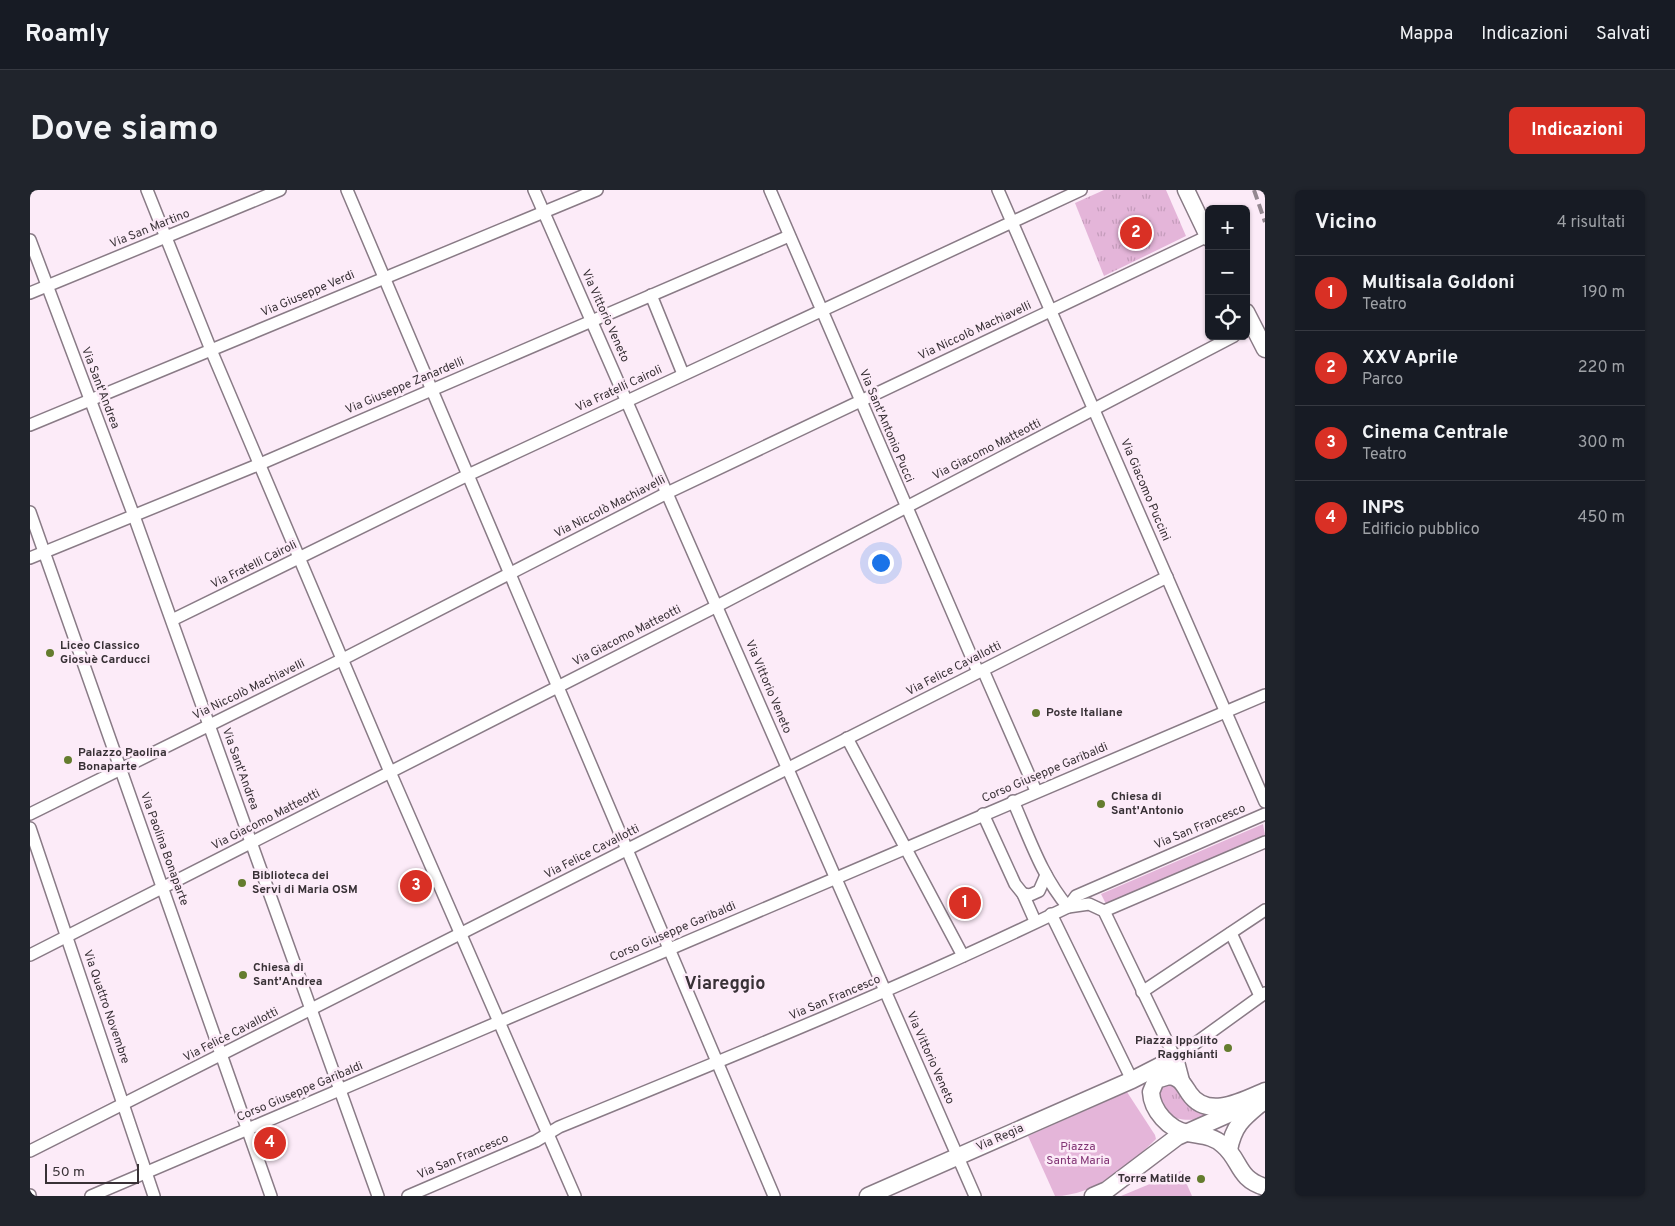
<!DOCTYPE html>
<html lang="it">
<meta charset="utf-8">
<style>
:root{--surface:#171b24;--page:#20242c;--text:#f1f3f6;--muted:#9ea1a6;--line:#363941;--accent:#d93025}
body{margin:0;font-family:Overpass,sans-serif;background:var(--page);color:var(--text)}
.controls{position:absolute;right:15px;top:15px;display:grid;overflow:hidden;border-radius:8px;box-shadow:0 1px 4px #0004}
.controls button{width:45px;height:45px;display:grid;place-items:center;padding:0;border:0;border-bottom:1px solid var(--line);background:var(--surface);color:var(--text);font:25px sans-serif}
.scale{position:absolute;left:15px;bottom:12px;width:94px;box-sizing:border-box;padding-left:5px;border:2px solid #383136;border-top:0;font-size:14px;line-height:18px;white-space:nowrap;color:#383136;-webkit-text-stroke:4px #fcebf8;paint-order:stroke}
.you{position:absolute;left:850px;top:372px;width:18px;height:18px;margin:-12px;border:4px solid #fff;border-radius:50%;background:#1a73e8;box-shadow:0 0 0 8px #1a73e833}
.badge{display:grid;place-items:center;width:32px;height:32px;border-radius:50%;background:var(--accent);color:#fff;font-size:16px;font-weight:700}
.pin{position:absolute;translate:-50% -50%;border:2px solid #fff;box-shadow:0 1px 5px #0006}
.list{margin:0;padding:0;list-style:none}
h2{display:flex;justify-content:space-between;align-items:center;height:65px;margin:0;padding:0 20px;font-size:21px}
h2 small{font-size:16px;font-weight:400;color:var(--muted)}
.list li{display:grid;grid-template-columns:32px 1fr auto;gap:15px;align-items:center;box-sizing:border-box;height:75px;padding:0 20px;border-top:1px solid var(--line)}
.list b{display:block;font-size:19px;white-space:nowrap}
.list p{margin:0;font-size:16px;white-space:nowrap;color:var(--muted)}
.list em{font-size:16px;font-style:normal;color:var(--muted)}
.icon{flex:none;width:28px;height:28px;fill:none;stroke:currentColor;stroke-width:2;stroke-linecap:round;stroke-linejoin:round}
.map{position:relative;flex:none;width:1235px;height:1006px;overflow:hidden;border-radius:8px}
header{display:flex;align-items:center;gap:30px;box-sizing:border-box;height:70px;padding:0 25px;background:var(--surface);border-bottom:1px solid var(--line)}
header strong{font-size:24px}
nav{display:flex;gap:28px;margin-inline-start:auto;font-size:18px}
.intro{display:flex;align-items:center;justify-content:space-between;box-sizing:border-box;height:120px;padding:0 30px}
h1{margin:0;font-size:35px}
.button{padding:12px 22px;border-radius:8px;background:var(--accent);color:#fff;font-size:18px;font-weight:700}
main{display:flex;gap:30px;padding:0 30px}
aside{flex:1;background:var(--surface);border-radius:8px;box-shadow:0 1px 4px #0004}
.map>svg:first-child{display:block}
.grass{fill:url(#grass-tufts)}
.garden{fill:#e4b5d9}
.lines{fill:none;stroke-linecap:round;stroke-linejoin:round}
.street-casing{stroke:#897b86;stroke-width:14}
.secondary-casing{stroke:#897b86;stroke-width:19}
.street{stroke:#fff;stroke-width:11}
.secondary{stroke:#fff;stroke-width:16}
.rail{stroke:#948891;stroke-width:4;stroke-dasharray:10 5;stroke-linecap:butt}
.poi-dot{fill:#647c2e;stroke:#fcebf8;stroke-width:2}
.labels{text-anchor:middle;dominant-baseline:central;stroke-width:5;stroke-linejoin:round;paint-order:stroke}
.street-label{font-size:12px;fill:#383136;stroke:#fcebf8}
.poi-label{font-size:12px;font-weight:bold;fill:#383136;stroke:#fcebf8;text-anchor:start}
.park-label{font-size:12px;fill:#823575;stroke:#fcebf8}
.district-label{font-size:18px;font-weight:bold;fill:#383136;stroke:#fcebf8}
</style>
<header>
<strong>Roamly</strong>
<nav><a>Mappa</a><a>Indicazioni</a><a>Salvati</a></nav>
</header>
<div class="intro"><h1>Dove siamo</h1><a class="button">Indicazioni</a></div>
<main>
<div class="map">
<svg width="1235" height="1006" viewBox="0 0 1235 1006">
<defs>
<pattern id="grass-tufts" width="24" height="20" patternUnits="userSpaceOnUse" patternTransform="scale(1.25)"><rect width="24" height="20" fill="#e4b5d9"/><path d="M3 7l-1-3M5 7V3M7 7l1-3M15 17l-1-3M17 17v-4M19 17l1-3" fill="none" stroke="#c49cbb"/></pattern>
</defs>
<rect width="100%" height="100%" fill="#fcebf8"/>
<g class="grass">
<polygon points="1074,0 1136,0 1156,46 1074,86 1045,13"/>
<path d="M1141,892l38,32v4c-31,4 -42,4 -52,-28z"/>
</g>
<g class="garden">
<polygon points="1233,634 1235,645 1076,714 1071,704"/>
<path d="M1097,902l28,43 1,4c-27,26 -62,57 -101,57l-27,-60z"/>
<polygon points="1151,981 1162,1006 1091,1006"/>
</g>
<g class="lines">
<g class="street-casing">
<g id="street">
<polyline points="117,0 181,160 360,582 545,1006"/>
<polyline points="317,0 744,1006"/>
<polyline points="504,0 945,1006"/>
<polyline points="740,0 948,482"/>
<polyline points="968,0 1235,612"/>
<polyline points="0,50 104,326 348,1006"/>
<polyline points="0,103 250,0"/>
<polyline points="621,105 653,184"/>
<polyline points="0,235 567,0"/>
<polyline points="0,322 241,1006"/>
<polyline points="0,368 230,274 759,46"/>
<polyline points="142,430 438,285 1051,0"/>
<polyline points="953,480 1006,601"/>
<polyline points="817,548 933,766"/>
<path d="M983,611c16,36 29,76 55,106l21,-3 15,7 71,147 90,-65"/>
<polyline points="0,624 313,469 637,303 1178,46"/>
<polyline points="953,624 985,694 993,704 1005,731"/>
<polyline points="0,638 124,1006"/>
<polyline points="993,704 1000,705 1009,701 1016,685"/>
<polyline points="1074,721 1235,652"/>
<polyline points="1021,724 1102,890"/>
<polyline points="1201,743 1230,806"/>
<polyline points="0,765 687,416 1204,146"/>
<polyline points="1112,802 1235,720"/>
<polyline points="0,961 1137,387"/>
<polyline points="0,1005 0,1006"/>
<polyline points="61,1006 1235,505"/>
<path d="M378,1006l128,-55 23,-14c171,-70 342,-139 509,-220l8,-11 189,-82"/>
</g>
</g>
<g class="secondary-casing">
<g id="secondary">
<polyline points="1156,0 1179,48"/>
<polyline points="1216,122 1235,159"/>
<path d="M1235,901c-23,10 -58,29 -76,2 -6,-9 -9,-16 -20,-17l-13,4 -5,12c1,19 18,37 36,41 14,3 25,2 36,12 18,15 14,34 42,42"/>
<path d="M1199,960c5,-27 16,-33 36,-50"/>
<polyline points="838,1006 1102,890 1145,868 1151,891"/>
<polyline points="1063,1006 1077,1000 1147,947 1210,919"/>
</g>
</g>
<use href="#street" class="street"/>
<use href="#secondary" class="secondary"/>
<polyline class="rail" points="1224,0 1235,32"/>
</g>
<g class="poi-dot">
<circle cx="20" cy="463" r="5"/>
<circle cx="1006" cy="523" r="5"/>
<circle cx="38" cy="570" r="5"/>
<circle cx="1071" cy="614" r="5"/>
<circle cx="212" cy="693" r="5"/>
<circle cx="213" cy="785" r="5"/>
<circle cx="1198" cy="858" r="5"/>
<circle cx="1171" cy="989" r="5"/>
</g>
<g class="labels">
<g class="street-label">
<text transform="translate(120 39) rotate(-22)">Via San Martino</text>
<text transform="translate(278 104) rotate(-23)">Via Giuseppe Verdi</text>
<text transform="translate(575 126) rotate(66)">Via Vittorio Veneto</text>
<text transform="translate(945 141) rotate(-25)">Via Niccolò Machiavelli</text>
<text transform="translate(375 196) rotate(-23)">Via Giuseppe Zanardelli</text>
<text transform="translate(70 198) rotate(69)">Via Sant'Andrea</text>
<text transform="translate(589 199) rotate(-25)">Via Fratelli Cairoli</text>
<text transform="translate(856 236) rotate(67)">Via Sant'Antonio Pucci</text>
<text transform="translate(957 260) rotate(-27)">Via Giacomo Matteotti</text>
<text transform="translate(1115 300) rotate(67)">Via Giacomo Puccini</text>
<text transform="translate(580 317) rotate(-27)">Via Niccolò Machiavelli</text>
<text transform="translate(224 375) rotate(-26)">Via Fratelli Cairoli</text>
<text transform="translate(597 446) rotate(-27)">Via Giacomo Matteotti</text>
<text transform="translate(924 479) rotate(-27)">Via Felice Cavallotti</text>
<text transform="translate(738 497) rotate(67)">Via Vittorio Veneto</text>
<text transform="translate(219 500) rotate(-26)">Via Niccolò Machiavelli</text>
<text transform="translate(210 579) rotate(70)">Via Sant'Andrea</text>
<text transform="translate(1015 583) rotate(-23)">Corso Giuseppe Garibaldi</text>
<text transform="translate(236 630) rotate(-27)">Via Giacomo Matteotti</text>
<text transform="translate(1170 637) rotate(-23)">Via San Francesco</text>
<text transform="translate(134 659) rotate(70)">Via Paolina Bonaparte</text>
<text transform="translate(562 662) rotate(-27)">Via Felice Cavallotti</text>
<text transform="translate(643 742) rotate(-23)">Corso Giuseppe Garibaldi</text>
<text transform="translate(805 808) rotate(-23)">Via San Francesco</text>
<text transform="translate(76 817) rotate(71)">Via Quattro Novembre</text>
<text transform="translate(201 845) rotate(-27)">Via Felice Cavallotti</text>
<text transform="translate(900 868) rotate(66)">Via Vittorio Veneto</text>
<text transform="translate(270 902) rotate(-23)">Corso Giuseppe Garibaldi</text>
<text transform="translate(970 948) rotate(-24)">Via Regia</text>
<text transform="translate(433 967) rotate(-23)">Via San Francesco</text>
</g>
<g class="poi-label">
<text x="30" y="456">Liceo Classico<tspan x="30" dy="14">Giosuè Carducci</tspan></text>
<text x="1016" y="523">Poste Italiane</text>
<text x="48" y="563">Palazzo Paolina<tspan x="48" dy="14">Bonaparte</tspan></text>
<text x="1081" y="607">Chiesa di<tspan x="1081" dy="14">Sant'Antonio</tspan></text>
<text x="222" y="686">Biblioteca dei<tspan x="222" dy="14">Servi di Maria OSM</tspan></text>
<text x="223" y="778">Chiesa di<tspan x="223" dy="14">Sant'Andrea</tspan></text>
<text x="1188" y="851" text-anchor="end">Piazza Ippolito<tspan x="1188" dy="14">Ragghianti</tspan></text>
<text x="1161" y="989" text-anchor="end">Torre Matilde</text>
</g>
<g class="park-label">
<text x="1048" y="957">Piazza<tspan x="1048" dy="14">Santa Maria</tspan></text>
</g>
<g class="district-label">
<text x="695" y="794">Viareggio</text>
</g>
</g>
</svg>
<div class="controls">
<button>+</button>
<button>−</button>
<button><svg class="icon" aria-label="locate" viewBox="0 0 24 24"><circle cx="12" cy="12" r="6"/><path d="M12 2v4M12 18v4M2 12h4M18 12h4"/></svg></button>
</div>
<div class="scale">50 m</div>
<div class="you"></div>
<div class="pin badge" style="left:935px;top:713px">1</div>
<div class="pin badge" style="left:1106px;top:43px">2</div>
<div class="pin badge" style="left:386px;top:696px">3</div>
<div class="pin badge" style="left:240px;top:953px">4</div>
</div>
<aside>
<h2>Vicino<small>4 risultati</small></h2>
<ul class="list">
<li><span class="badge">1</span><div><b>Multisala Goldoni</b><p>Teatro</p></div><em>190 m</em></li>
<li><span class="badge">2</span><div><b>XXV Aprile</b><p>Parco</p></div><em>220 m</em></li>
<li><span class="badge">3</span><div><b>Cinema Centrale</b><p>Teatro</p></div><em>300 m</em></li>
<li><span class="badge">4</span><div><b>INPS</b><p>Edificio pubblico</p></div><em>450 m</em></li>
</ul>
</aside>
</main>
